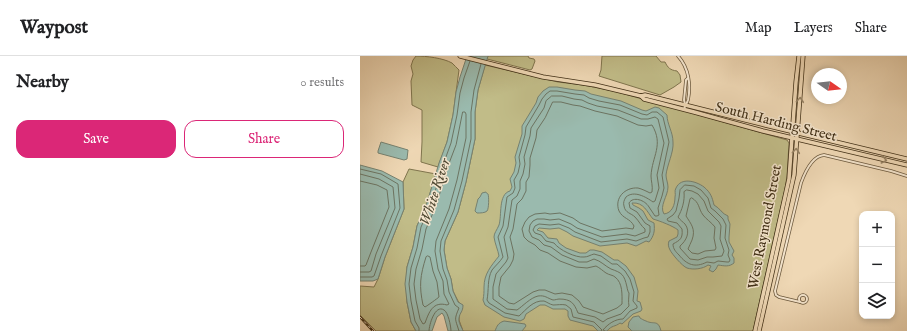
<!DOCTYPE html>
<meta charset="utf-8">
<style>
:root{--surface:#fff;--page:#f2f2f2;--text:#202124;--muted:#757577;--line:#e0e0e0;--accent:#db2777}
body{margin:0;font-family:"IM FELL English",serif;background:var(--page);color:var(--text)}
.controls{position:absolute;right:12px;bottom:12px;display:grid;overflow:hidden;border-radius:8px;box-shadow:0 2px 6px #0003}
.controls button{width:36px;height:36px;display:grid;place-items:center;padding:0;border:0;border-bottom:1px solid var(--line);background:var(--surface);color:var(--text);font:20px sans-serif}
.compass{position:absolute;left:451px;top:12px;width:36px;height:36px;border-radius:50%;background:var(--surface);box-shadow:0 2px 6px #0003;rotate:104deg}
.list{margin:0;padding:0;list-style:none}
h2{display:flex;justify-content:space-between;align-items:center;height:52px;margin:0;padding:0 16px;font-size:17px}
h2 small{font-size:13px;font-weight:400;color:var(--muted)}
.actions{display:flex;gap:8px;padding:12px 16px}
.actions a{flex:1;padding:9px 0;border:1px solid var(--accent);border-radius:12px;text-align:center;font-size:14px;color:var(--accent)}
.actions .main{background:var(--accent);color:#fff}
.icon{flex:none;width:22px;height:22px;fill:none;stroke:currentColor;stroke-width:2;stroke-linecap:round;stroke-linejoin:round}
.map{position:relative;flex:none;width:547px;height:275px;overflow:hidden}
header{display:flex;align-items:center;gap:24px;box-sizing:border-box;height:56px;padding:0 20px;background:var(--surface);border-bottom:1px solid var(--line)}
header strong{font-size:19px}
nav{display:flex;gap:22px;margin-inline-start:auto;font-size:14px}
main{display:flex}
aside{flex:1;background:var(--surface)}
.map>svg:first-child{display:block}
.green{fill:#c1bc88;stroke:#80754e}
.water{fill:#9abaae;stroke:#768271}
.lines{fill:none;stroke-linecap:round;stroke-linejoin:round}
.shore{stroke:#6c7462;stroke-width:1}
.street-casing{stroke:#6b583d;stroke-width:3.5}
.primary-casing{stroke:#3f2e15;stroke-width:5}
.street{stroke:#f5e6cf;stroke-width:2}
.primary{stroke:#efd8b5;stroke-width:3.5}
.rail-casing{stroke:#3f2e15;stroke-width:2.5}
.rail{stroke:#f5e6cf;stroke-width:1;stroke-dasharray:3;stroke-linecap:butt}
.oneway{stroke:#978365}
.labels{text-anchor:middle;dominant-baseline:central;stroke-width:3;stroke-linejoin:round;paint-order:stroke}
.street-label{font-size:14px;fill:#3f2e15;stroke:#f5e6cf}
.water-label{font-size:15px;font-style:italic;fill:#514a34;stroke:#f5e6cf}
</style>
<header>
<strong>Waypost</strong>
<nav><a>Map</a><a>Layers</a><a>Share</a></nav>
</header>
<main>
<aside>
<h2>Nearby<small>0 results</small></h2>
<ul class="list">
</ul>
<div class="actions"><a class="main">Save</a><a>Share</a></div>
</aside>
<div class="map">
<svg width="547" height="275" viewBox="0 0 547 275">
<rect width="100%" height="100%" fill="#efd8b5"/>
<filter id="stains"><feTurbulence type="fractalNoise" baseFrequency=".005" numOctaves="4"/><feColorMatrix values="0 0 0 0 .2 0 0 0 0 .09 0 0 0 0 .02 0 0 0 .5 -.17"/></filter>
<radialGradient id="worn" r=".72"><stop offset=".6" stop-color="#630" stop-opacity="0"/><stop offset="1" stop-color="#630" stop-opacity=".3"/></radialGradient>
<g class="green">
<path d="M56,0c10,0 27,2 36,7 2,2 5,5 7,7l-6,45 -6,27 -9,25 -17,-5 1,-20v-32l-10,-5 -1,-24 2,-7 -2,-8 2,-6z"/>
<polygon points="128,0 168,0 169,2 174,3 175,5 172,13 170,14 127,3"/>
<path d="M242,0h54l5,6h4c3,6 5,8 12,9l3,4 1,7 -7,5 -14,8 -61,-19 2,-6z"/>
<polygon points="125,9 198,26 223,29 254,35 427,84 429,87 427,120 425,133 393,275 103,275 99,264 100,247 99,247 93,235 91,223 87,212 84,194 85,185 98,156 106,126 115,83 115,56 118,34"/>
<polygon points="49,113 76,118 67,147 57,170 53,191 47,211 47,246 51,266 56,275 16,275 0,259 0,230 14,231 18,223 25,201 44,153 43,126"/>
</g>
<g class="water">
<path d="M107,0h21l-10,34 -3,22v27l-9,43 -8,30 -13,29 -1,9 3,18 4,11 2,12 5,11 5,3c0,7 -3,7 -4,13 -1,5 3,9 4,13h-15l-4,-15 -2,-3 -5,4 -5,14h-16l-5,-9 -4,-20 -2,-18 2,-17 6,-20 4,-21 10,-23 12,-40 8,-21 6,-27 3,-23 4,-15z"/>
<path d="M189,31h8l18,3 10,1 6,3 30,7 21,9 4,1 9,-4 4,1 8,7c0,9 6,17 6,27 1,10 -6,23 -7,33 0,4 2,8 2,12 0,9 -9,19 -4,27 8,-1 11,-9 11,-17 1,-3 -1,-6 1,-9 5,-11 20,-7 28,-1 7,6 8,10 10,18 6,3 8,9 14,11v3l2,5 -1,13v5l5,9 -2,4 2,3v5c-5,4 -9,3 -16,2l-2,4 -3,3 -4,-2 2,-4 -3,-1c-5,4 -15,5 -21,3 -5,-2 -15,-14 -17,-18 -2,-4 -2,-6 -1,-9l8,-4 1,-3v-4c-5,-4 -18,-9 -25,-11 -6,-7 -9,-17 -21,-16l1,2 6,3 4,3 5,9 6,3c1,8 0,13 -5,19l-3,-1 -10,5 -9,-3 -27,3 -27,-10 -6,-4 -8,-4 -9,1 -11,-1 -2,2 6,2 5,6 9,1 2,4 7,5 14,5h6l4,-3h4l8,2 12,8h4l8,6 8,11 4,14 -1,10 3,1 2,7 -1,2 -8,3 -11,10 -2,-1c-5,4 -8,2 -13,8h-9l-5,-5 -23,-6 -2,-4v-5l-3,-2h-12l-8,-4h-5l-14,9 -2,5 -4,2 -16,-4 -19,-12 -2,-5c1,-5 1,-8 1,-13 0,-13 7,-21 15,-31 -1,-6 -4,-12 -5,-19 0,-4 3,-7 5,-12 3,-9 -1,-31 11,-34l2,-4 -2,-8 4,-7 2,-9 -1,-6 7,-23v-8l14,-23 2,-6 5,-6z"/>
<polygon points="21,86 48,94 47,103 44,104 18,97 18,95"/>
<polygon points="0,109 22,115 43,126 44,153 25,201 18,223 13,225 0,225"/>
<path d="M126,136c0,1 1,1 2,2 1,2 1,15 -1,17 -2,2 -7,2 -10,2l-2,-2 3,-12 2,-2 2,-4z"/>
<path d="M278,260h1l1,2c2,1 3,2 6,3 8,4 12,-2 15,10h-29l-4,-4 1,-5 4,-5z"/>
<path d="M144,265l21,3 1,2 -4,5h-27c2,-5 3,-8 9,-10z"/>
</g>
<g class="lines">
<g class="shore">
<path d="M192,40h10l12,3 8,1 6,3 9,3 21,4 23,9h7l7,-2 3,2 6,24 -7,32 2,13 -4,13 -2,1c-7,-5 -19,-12 -27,-5 -2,3 -3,6 -2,9 1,7 7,7 11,11 4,4 6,9 10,12v3l-10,4 -9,-2 -24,3 -25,-9 -6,-4 -12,-5 -9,1 -6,-1h-7l-4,2 -3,4 -1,6 3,6 7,3 5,5 7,2 11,8 17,7h8l7,-3c7,2 11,7 17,10 11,4 13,5 16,18 0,1 1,5 2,6 0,4 -1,8 0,13l-8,8 -14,5 -4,3 -8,-5 -17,-4c-4,-10 -7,-14 -19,-14 -1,0 -4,1 -6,1 -6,-2 -8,-5 -15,-4 -8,2 -15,10 -21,14l-10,-1 -14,-10v-12l3,-13 10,-12 2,-4 -4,-21 4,-10 4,-27 5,-4 3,-7v-8l3,-7 2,-10 -1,-7 6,-21 1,-8 13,-20 2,-7z"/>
<path d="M193,46h8l12,3 7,1 15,5 22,5 21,9 8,1 6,-1c12,20 0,31 -1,51 0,5 2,10 1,16l-2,1c-4,-2 -8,-4 -12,-5 -13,-1 -24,10 -19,23 4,8 11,7 15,15l-1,3 -7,-1 -24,3 -22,-8 -7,-5 -13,-5 -10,1 -5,-1 -10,1 -6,3 -4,5 -3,7 2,8 4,4 7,4 5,5 8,3 12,8 16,6 11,1 9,-2c4,2 7,5 10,7 3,2 7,2 9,4 8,6 7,18 7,27l-5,4 -14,6 -20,-7 -4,-6 -7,-6 -10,-2 -7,1 -10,-4h-6l-6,2 -19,12 -5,-1 -10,-7v-9l2,-10 9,-11 3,-6 1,-6 -4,-17 3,-8 4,-25 5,-5 4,-8v-9l3,-5 1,-12v-7l6,-20 1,-8 8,-12z"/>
<path d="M103,56h2l1,2v24l-9,42 -8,29 -13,32 -1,10 3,18 5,12 1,13 5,10 -2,1c-14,-4 -18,7 -22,18l-2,1 -3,-5 -4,-19 -2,-16 2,-15 6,-20 4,-20 10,-23 12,-40 8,-21z"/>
<polyline points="0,113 21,118 38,128 40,152 21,200 14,220 12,221 0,221"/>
<polyline points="0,118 19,123 33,131 35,152 16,198 11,215 9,216 0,216"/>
<polyline points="0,125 17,129 27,134 29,151 11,196 6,209 5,210 0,210"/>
<path d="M325,129l9,1 7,4 7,8 3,10 4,3 8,8 3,6 -1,13 4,12 -1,5 2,5 -1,2h-2l-9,-1 -4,2 -7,-1c-12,6 -20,3 -28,-7 -3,-3 -6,-6 -6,-11 7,-4 10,-5 9,-15l-5,-6 -9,-2 -1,-2 6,-4 3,-4 3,-13 1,-8z"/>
<path d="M327,134l5,1 6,3 6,7 4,10 11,11 2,4 -1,13 4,12 -2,5 -9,1h-6l-9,3 -8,-1 -10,-11v-2c6,-5 11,-14 5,-22 -2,-2 -5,-4 -7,-7 4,-7 7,-16 6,-25z"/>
<path d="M332,142c8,5 6,10 11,17 3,4 8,7 12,12l-1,11 2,10 -1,2 -10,1 -7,3 -6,-1 -4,-4c1,-3 3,-6 4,-9 4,-11 -1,-16 -6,-24l4,-17z"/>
<path d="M68,200l2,1 3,14 4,11 2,15c-1,1 -12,9 -14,10l-2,-2c-4,-19 -3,-29 3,-48z"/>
<polyline points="59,275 59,272 55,265 51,245 49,228 51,212 57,192 61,171 71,149 83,109 91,87 97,59 100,37 104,22 110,5"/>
<path d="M69,275c0,-6 6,-27 15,-21 4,2 7,16 7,21"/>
<path d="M99,275c-4,-13 -5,-11 0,-23l-4,-3 -6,-13 -2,-12 -4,-11 -3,-18 1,-10 13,-31 8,-29 9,-42v-27l3,-22 7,-26"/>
<path d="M241,275l1,-1 -8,-8 -21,-5 -2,-8 -5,-4c-4,-1 -9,0 -13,0 -4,-1 -6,-3 -9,-4 -11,-1 -18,9 -25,15l-14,-3 -16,-10 -2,-3c2,-10 0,-21 5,-30 3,-4 8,-8 11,-13l-5,-20 5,-11 4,-29 6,-4 2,-5 -1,-8 4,-7 2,-9 -1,-7 6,-22 1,-8 13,-22 3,-6 4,-5 4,-3h7l18,3 9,1 5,3 10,3 21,4 22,9 5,1 5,-3h5l6,5 6,25 -7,33 2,13 -2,8 -4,12 1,7 -2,1h-2c-2,-3 -4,-6 -6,-9 -4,-7 -16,-11 -20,-4l1,5 7,4 8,11 5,3v6l-2,5 -4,1 -8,3 -9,-2 -26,3 -26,-10 -6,-4 -10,-4 -9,1 -11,-1 -4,2 -2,4 2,3 6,2 5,6 8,2c5,7 22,15 30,14 4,0 6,-2 10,-3l7,2 11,8h5l8,7 5,8 4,13 -1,9 4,5v2l-7,3 -7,8c-8,0 -15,5 -20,11l2,1"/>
</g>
<g class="street-casing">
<g id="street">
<path d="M318,0c11,12 13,29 10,44 -1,3 -3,6 -4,9"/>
<polyline points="325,48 324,44 326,24 328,22"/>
<circle cx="443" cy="243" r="4"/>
<path d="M440,246l-21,-5 -3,-2 -1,-4 26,-108c4,-11 11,-27 23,-28l67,16 16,5"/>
</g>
</g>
<g class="primary-casing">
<g id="primary">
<polyline points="100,0 183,21 235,29 281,40 285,39 405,69 547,103"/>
<polyline points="281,40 284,43 334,56 403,75 547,109"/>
<polyline points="395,275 429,123 436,26 439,0"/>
<polyline points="399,275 434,119 443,0"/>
</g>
</g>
<use href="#street" class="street"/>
<use href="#primary" class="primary"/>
<g class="rail-casing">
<polyline id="rail" points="0,261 13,275"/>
</g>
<use href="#rail" class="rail"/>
</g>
<defs><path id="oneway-chevron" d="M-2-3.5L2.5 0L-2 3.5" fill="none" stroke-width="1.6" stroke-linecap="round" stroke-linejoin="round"/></defs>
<g class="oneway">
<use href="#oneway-chevron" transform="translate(440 44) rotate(-85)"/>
<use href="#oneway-chevron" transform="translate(436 95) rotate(-85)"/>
<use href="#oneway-chevron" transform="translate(524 104) rotate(13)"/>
</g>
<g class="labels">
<g class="street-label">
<text transform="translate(416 66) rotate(14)">South Harding Street</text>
<text transform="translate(405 171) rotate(-79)">West Raymond Street</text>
</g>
<g class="water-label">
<text transform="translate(75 136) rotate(-72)">White River</text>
</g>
</g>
<rect width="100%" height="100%" filter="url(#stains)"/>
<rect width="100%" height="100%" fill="url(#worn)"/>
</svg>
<div class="controls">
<button>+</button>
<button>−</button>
<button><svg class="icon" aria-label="layers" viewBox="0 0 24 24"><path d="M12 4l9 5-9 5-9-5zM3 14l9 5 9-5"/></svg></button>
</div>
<svg class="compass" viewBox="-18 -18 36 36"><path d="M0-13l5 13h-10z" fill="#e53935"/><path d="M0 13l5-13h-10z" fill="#757577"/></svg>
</div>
</main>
